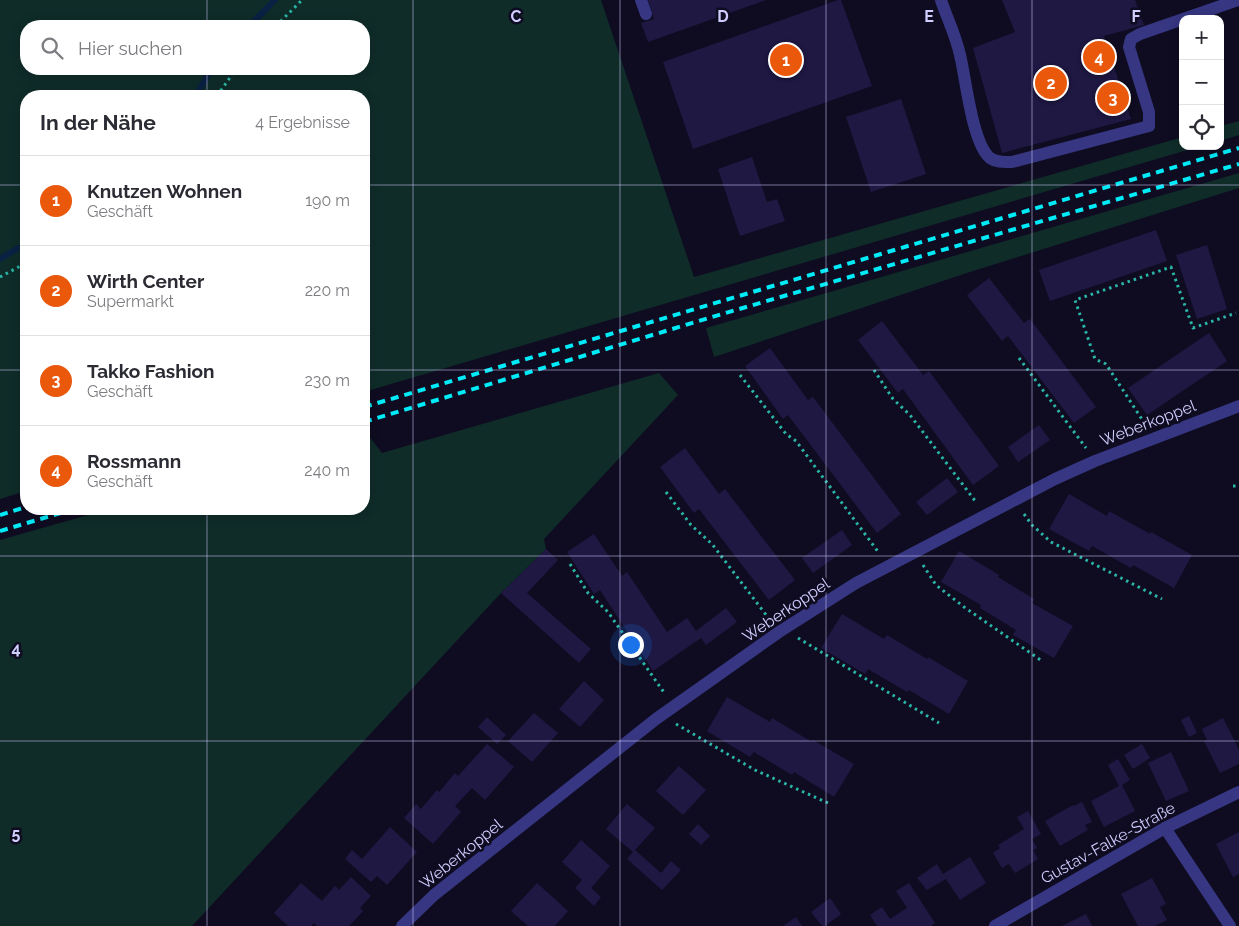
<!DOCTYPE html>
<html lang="de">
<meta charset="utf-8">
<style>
:root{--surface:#fff;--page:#f7f7f7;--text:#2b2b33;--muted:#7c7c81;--line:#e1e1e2;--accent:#ea580c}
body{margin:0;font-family:Raleway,sans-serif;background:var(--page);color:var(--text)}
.controls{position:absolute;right:15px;top:15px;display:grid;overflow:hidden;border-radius:10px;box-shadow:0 2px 12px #0003}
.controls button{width:45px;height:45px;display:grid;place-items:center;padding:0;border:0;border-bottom:1px solid var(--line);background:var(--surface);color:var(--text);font:25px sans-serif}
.you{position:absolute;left:630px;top:644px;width:18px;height:18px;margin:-12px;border:4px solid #fff;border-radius:50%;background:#1a73e8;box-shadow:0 0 0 8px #1a73e833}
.badge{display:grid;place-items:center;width:32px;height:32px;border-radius:50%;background:var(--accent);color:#fff;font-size:16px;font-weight:700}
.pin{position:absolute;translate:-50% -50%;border:2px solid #fff;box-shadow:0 1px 5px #0006}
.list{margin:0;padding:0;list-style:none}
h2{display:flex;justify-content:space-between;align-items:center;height:65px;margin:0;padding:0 20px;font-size:21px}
h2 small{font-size:16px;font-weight:400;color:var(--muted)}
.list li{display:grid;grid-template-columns:32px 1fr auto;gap:15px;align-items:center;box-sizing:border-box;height:90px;padding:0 20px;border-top:1px solid var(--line)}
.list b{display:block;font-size:19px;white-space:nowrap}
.list p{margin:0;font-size:16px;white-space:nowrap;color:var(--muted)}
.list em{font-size:16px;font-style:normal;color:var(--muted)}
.icon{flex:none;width:28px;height:28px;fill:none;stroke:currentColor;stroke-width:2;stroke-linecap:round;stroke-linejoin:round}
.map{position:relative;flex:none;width:1239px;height:926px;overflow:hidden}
.search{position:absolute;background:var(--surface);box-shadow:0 2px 12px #0003;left:20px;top:20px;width:350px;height:55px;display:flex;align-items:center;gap:12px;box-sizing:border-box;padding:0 18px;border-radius:20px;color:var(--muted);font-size:19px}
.panel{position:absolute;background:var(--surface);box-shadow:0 2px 12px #0003;left:20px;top:90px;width:350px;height:425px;border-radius:20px}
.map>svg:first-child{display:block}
.green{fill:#0f2c29;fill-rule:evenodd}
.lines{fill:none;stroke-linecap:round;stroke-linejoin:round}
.stream{stroke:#092143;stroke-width:6}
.building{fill:#1e1843}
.path{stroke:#2ab6a7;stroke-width:3;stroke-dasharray:2.5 4;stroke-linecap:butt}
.lane{stroke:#363682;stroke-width:12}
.street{stroke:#363682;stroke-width:12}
.rail{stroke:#00ebf8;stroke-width:4;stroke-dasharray:8 6;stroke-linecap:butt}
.grid{fill:none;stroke:#d0cdff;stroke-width:1;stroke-opacity:0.55}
.labels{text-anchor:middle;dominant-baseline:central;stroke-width:5;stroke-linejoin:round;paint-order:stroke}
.street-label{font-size:16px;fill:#d0cdff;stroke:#0f0c21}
.grid-label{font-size:16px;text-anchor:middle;font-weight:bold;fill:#d0cdff;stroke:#0f0c21;stroke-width:5;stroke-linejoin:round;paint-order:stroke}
</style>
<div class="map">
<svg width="1239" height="926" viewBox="0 0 1239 926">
<rect width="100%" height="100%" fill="#0f0c21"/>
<g class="green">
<path d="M0,0h601l93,277 489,-140v9h18l-837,246v-296h-338v395l-26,8zM26,26h338v43h-338z"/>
<polygon points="1239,121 1239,135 1220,141 1220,126"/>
<polygon points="1239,173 1239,188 973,271 714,357 706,328"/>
<polygon points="659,373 678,395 544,539 546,549 501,593 192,926 0,926 0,540 109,509 364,509 364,436 368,435 382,453"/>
</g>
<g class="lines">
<g class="stream">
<polyline points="249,26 275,0"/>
<polyline points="195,96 212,69"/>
<polyline points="0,259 18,248"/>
</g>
</g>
<g class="building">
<polygon points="648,0 766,0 648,42 641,23 654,19"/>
<polygon points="838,0 841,0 872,86 693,149 663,62"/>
<polygon points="1002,0 1135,0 1144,25 1104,36 1131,119 1002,153 973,48 1015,32"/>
<polygon points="901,99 926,174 871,192 846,117"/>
<polygon points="752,157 767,202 777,199 785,221 740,236 718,169"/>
<polygon points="1156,230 1167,261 1050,301 1039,270"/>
<polygon points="1207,245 1227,309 1197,319 1176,255"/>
<polygon points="989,278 1024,323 1030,319 1096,407 1074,423 1008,336 1002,341 967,295"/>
<polygon points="882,321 923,375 929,371 999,466 973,485 903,389 898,393 858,340"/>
<polygon points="1209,333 1227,361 1147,415 1128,388"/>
<polygon points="770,348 808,400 813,397 901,514 877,533 788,415 783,419 745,366"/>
<polygon points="1039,425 1050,440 1018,462 1008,447"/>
<polygon points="685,448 719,494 725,489 795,580 769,600 699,509 694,513 660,467"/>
<polygon points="947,478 958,492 927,515 916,502"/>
<polygon points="1069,494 1107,516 1109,511 1150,534 1151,532 1192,555 1174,588 1133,565 1131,568 1092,546 1089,551 1049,529"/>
<polygon points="842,530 852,545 813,573 802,558"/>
<polygon points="594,534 622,576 627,572 667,632 687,618 696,631 726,608 737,622 706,645 701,638 653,671 600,590 594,594 567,552"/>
<polygon points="546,549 558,560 527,593 591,649 579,663 501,593"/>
<polygon points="959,551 999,575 998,577 1034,599 1032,603 1073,626 1054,658 1013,635 1016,630 980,608 981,605 941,582"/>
<polygon points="842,614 884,639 887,635 927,659 928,657 968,681 949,714 909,690 907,692 868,669 865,674 821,648"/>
<polygon points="584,681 604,700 580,727 559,709"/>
<polygon points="727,697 770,722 772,718 812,742 813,740 854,764 834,797 794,772 792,775 754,752 750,757 707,731"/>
<polygon points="534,713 558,733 532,762 508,741"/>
<polygon points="1189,716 1197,733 1189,737 1181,720"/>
<polygon points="487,717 506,735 497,744 478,727"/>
<polygon points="1223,718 1239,750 1239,764 1220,773 1204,741 1207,740 1202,729"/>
<polygon points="487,744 514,767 485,800 472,788 455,806 461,812 433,844 404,818 416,804 421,809 437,790 439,792 455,773 458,776"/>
<polygon points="1142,744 1150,758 1133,769 1124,755"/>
<polygon points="1171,752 1189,791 1166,801 1148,763"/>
<polygon points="1118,759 1130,780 1122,785 1135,811 1104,827 1091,801 1119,786 1108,765"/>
<polygon points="679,766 706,790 683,815 656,791"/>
<polygon points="1082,802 1092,822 1085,825 1088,830 1060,846 1045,821 1073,805 1074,806"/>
<polygon points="627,804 655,828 635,850 661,873 671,861 681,870 662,890 627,859 633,852 606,829"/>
<polygon points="1028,811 1041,834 1032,839 1037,848 1033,850 1038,859 1015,873 1009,864 1002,868 993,853 1000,848 998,845 1024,829 1017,817"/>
<polygon points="698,824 710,836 701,845 689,834"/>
<polygon points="390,827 417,852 387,885 377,876 371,882 345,859 352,850 362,859"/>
<polygon points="1239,832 1239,874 1233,877 1216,844"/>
<polygon points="581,840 610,866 591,888 601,897 594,906 575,888 582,880 562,862"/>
<polygon points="970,857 986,883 960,900 946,879 927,890 917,878 937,864 943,874"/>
<polygon points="351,877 371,896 360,908 363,911 349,926 317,926 314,923 311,926 288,926 274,913 301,883 322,901 335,886 339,890"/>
<polygon points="1152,878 1166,904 1160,907 1167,920 1155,926 1138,926 1121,894"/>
<polygon points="537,883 568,911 555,926 528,926 511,911"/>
<polygon points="909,883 935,923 931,926 877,926 870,915 882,907 890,919 907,908 896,891"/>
<polygon points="830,898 841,914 825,926 822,926 811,912"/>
<polygon points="1086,914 1092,926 1062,926"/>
<polygon points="796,917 802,926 783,926"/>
</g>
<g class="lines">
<g class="path">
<polyline points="276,26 302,0"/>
<polyline points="217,96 236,69"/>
<polyline points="0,277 26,263"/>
<polyline points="1019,358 1086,448"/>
<polyline points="874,370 893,399 910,415 976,502"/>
<polyline points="740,375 786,434 796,441 879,553"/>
<polyline points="1145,424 1106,364 1095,359 1075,300 1171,267 1193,328 1236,313"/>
<polyline points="1233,486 1239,486"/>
<polyline points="666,492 691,525 712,544 770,620"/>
<polyline points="1024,514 1032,525 1051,542 1162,599"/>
<polyline points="570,564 588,593 608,612 665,694"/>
<polyline points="923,565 936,585 964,607 1042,661"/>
<polyline points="798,638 939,723"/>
<polyline points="676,724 755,770 828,803"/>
</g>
<g class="lane">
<polyline points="641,0 646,14"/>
<path d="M941,0c6,18 15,36 19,55 6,24 12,88 30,103 7,5 14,4 22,4l137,-36v-14l-20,-65 2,-8 9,-5 98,-34"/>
</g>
<g class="street">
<polyline points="1165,828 1230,926"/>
<polyline points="402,926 434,895 656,719 779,632 856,583 1055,479 1095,461 1239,406"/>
<polyline points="995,926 1165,828 1239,792"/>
</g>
<g class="rail">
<polyline points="364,407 1239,148"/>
<polyline points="364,422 722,314 1239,164"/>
<polyline points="0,515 26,507"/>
<polyline points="0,531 74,509"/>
</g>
</g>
<path class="grid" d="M207,0v26M413,0v926M620,0v926M826,0v926M1032,0v926M207,69v27M0,185h26M364,185h875M0,370h26M364,370h875M207,509v417M0,556h1239M0,741h1239"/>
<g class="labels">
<g class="street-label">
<text transform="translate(1148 423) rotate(-21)">Weberkoppel</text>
<text transform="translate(786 610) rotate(-34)">Weberkoppel</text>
<text transform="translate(1108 843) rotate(-29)">Gustav-Falke-Straße</text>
<text transform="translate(461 854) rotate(-39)">Weberkoppel</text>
</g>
</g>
<g class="grid-label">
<text x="516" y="22">C</text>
<text x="723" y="22">D</text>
<text x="929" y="22">E</text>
<text x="1136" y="22">F</text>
<text x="16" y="654">4</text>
<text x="16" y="839">5</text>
</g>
</svg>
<div class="controls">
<button>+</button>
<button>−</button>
<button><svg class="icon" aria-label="locate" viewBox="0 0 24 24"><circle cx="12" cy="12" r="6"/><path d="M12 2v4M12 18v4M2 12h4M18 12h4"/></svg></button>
</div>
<div class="you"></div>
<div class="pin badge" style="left:786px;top:60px">1</div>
<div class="pin badge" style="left:1051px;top:83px">2</div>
<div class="pin badge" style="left:1113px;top:98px">3</div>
<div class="pin badge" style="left:1099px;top:57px">4</div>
<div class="search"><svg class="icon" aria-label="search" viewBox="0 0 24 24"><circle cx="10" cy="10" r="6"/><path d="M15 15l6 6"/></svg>Hier suchen</div>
<section class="panel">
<h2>In der Nähe<small>4 Ergebnisse</small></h2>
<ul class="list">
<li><span class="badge">1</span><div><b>Knutzen Wohnen</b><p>Geschäft</p></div><em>190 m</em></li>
<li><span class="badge">2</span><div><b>Wirth Center</b><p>Supermarkt</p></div><em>220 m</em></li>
<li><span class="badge">3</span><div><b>Takko Fashion</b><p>Geschäft</p></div><em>230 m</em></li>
<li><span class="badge">4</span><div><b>Rossmann</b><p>Geschäft</p></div><em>240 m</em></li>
</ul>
</section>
</div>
